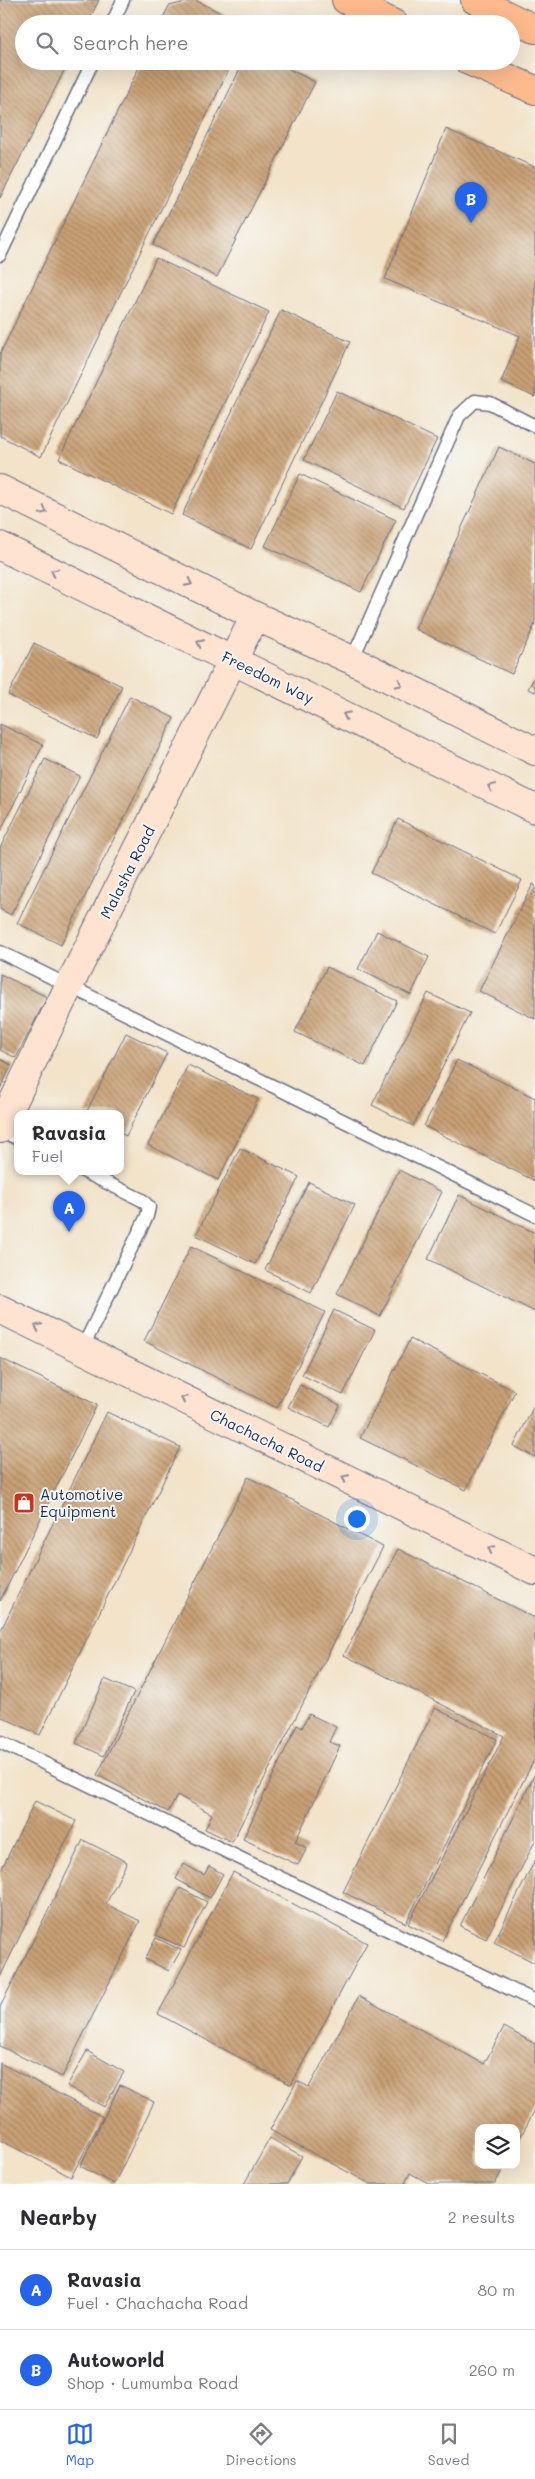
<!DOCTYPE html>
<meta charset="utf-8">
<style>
:root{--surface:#fff;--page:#f2f2f3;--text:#2b2b33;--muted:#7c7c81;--line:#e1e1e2;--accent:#2563eb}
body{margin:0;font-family:Mali,sans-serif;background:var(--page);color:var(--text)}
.controls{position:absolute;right:15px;bottom:15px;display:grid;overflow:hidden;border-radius:10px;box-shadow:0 5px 20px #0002}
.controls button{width:45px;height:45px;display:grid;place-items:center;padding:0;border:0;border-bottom:1px solid var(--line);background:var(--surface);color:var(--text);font:25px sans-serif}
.you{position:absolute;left:356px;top:1518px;width:18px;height:18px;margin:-12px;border:4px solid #fff;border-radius:50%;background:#1a73e8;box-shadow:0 0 0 8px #1a73e833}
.badge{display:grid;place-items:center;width:32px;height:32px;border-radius:50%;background:var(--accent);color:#fff;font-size:16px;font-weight:700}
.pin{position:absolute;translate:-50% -41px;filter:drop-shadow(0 1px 2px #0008)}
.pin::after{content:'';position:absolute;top:26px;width:18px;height:15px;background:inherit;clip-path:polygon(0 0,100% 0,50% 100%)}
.popup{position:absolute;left:14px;top:1110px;width:110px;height:65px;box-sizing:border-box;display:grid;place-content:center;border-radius:10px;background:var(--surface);filter:drop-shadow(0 1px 4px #0005);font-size:16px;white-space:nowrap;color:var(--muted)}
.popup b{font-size:19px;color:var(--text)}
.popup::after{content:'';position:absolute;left:50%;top:100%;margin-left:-10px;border:10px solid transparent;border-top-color:var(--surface)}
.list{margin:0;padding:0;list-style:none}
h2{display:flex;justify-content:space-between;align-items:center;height:65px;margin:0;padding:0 20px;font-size:21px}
h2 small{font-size:16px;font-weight:400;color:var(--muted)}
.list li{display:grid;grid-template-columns:32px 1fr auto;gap:15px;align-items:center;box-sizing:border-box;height:80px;padding:0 20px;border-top:1px solid var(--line)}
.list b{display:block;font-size:19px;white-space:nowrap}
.list p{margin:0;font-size:16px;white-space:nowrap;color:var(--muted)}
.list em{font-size:16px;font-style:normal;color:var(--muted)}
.icon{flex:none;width:28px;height:28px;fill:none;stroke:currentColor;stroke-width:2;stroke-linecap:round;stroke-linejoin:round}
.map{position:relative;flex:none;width:535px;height:2184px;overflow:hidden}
.search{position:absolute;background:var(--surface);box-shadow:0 5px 20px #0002;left:15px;right:15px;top:15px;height:55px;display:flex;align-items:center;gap:12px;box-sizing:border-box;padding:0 18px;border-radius:28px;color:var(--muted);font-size:19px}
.sheet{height:225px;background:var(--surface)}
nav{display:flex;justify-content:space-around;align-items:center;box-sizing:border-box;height:70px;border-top:1px solid var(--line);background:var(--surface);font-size:14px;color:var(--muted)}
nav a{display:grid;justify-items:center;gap:2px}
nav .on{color:var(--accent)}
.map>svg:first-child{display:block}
.building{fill:url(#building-back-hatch)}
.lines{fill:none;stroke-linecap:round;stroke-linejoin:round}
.lane-casing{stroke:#666e83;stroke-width:15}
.secondary-casing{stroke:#666e83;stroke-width:30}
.primary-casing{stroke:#666e83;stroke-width:30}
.lane{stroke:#fff;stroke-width:12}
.secondary{stroke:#fee3d1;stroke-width:28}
.primary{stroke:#fcba8d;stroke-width:28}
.oneway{stroke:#8c8998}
.labels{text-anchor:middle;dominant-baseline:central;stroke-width:4;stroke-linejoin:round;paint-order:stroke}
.street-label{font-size:15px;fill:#1b2f5e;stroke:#f6f6f2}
.poi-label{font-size:15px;fill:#1b2f5e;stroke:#f6f6f2;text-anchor:start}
</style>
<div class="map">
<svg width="535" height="2184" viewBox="0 0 535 2184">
<defs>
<pattern id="building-back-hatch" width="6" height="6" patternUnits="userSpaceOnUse" patternTransform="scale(1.25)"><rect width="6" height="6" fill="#c9a074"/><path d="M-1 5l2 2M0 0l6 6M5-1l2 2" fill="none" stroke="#a28362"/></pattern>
</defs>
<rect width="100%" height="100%" fill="#f6f6f2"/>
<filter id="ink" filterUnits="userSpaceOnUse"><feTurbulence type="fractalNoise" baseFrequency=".02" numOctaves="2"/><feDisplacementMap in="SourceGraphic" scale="10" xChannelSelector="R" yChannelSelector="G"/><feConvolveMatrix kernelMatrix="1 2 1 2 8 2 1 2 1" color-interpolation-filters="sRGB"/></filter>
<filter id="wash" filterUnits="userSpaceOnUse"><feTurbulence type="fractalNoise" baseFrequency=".0096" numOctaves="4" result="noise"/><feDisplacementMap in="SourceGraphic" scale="20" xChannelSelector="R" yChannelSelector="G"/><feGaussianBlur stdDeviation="1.12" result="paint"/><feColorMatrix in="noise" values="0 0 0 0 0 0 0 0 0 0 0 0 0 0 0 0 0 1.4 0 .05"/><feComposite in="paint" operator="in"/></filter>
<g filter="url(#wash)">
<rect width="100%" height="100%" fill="#f2e3c9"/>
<g id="blocks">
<g class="building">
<polygon points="0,0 99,0 87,24 24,24 24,61 69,61 0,198"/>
<polygon points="195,0 243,24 160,24 169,6"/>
<polygon points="142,61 233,61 41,457 0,436 0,354"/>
<polygon points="244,61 273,61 315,82 217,277 153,245"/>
<polygon points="446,129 535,167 535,397 501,382 520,336 385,279"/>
<polygon points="156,258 269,312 171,514 59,459"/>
<polygon points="281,310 350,342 251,549 182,515"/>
<polygon points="337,391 437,439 404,508 304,460"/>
<polygon points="499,447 535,464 535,624 512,674 415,629"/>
<polygon points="300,474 396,520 361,592 265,546"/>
<polygon points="34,643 122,686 97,739 8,695"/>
<polygon points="535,676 535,692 528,689"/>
<polygon points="130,696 174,718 61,945 17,923"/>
<polygon points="0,724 43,745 0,832"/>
<polygon points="45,759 80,776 11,915 0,909 0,848"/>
<polygon points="398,819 522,880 495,934 371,873"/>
<polygon points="533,884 535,885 535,1019 479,991"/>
<polygon points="377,931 429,957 411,995 358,969"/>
<polygon points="327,967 397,1001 365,1066 295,1032"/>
<polygon points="0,974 47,997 16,1058 0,1050"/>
<polygon points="428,993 470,1013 413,1126 372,1105"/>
<polygon points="126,1033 167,1053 126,1136 120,1133 120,1113 86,1113"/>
<polygon points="0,1059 12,1065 0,1089"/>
<polygon points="457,1060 535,1098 535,1181 424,1126"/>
<polygon points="188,1065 258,1099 218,1180 148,1145"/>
<polygon points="240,1148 299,1177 255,1264 196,1235"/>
<polygon points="399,1170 442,1192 380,1316 337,1294"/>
<polygon points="309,1182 355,1205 311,1293 265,1270"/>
<polygon points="459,1195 535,1233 535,1312 428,1259"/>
<polygon points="191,1246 325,1312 277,1408 144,1341"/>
<polygon points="334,1310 375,1330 343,1395 302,1375"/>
<polygon points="410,1339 515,1391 466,1490 360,1438"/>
<polygon points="0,1358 97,1405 0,1601"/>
<polygon points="300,1385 340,1405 329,1427 288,1407"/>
<polygon points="535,1404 535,1457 514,1446"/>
<polygon points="107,1412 180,1447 40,1735 0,1716 0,1632"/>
<polygon points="248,1477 383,1547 232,1842 205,1829 212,1814 177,1795 168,1812 97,1775"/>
<polygon points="398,1549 535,1618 535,1758 442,1941 408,1924 504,1736 344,1655"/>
<polygon points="105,1679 134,1692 104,1756 76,1743"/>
<polygon points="435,1708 497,1739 406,1923 343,1892"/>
<polygon points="309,1714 336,1727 329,1742 340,1746 295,1842 307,1848 298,1865 243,1839 297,1725 302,1728"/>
<polygon points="535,1774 535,1841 486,1939 460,1926"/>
<polygon points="35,1801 76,1821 0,1977 0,1872"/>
<polygon points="83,1840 127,1862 106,1904 140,1921 62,2077 0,2046 0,2007"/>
<polygon points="535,1860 535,1963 494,1942"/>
<polygon points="184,1864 204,1875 209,1866 223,1874 210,1898 176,1879"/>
<polygon points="233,1872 367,1943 291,2085 158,2014"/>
<polygon points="180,1888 207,1902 184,1948 156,1935"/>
<polygon points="156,1938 181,1950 169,1971 145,1959"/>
<polygon points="359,1996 484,2064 504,2027 535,2044 535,2110 516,2145 516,2128 479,2128 479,2165 505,2165 495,2184 430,2184 410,2173 405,2183 408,2184 370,2184 270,2130 297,2081 309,2087"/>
<polygon points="87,2051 124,2072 104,2107 67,2086"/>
<polygon points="0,2063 103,2117 71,2177 0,2140"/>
<polygon points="120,2085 154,2102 114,2184 80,2166"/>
<polygon points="270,2138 302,2156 287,2184 244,2184"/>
</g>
</g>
</g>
<g filter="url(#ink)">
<use href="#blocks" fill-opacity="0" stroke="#666e83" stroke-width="1"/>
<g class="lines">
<g class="lane-casing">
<g id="lane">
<polyline points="112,24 123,0"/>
<polyline points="478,24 486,3"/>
<polyline points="0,255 93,61"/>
<polyline points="352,660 459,416 475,401 490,403 535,426"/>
<polyline points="0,952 535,1215"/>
<polyline points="0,1130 18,1139"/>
<polyline points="82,1349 147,1216 149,1207 142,1200 83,1171"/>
<polyline points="0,1742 535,2001"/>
</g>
</g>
<g class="secondary-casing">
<g id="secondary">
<polyline points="0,489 255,616 352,660 535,751"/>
<polyline points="0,546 535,809"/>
<polyline points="0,1129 69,986 255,616"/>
<polyline points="0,1309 535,1571"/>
</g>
</g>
<g class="primary-casing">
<g id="primary">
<polyline points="346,0 394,24"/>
<polyline points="475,0 535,29"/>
<polyline points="469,61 535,90"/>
</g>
</g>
<use href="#lane" class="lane"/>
<use href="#secondary" class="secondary"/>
<use href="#primary" class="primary"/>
</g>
<defs><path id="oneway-chevron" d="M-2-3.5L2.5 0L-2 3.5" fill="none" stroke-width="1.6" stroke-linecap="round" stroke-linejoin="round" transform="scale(1.25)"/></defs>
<g class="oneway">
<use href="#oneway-chevron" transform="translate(44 511) rotate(26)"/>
<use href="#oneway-chevron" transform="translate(54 572) rotate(-154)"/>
<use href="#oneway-chevron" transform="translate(189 583) rotate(26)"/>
<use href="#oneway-chevron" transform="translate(200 643) rotate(-154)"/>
<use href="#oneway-chevron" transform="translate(399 684) rotate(26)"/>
<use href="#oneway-chevron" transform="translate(346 715) rotate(-154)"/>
<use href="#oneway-chevron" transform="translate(491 787) rotate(-154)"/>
<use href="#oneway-chevron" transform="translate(38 1327) rotate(-154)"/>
<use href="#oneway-chevron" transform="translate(184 1399) rotate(-154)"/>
<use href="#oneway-chevron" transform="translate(345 1478) rotate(-154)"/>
<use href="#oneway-chevron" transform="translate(491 1549) rotate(-154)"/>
</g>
</g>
<defs>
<g id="shop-square" transform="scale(1.125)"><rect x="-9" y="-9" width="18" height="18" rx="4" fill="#c8321e" stroke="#f6f6f2"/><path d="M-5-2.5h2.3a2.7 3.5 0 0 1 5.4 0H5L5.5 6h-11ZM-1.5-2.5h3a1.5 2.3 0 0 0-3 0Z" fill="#fff"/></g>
</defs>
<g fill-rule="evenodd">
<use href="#shop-square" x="24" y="1503"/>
</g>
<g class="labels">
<g class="street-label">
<text transform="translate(268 677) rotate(26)">Freedom Way</text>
<text transform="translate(127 872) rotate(-63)">Malasha Road</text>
<text transform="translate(267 1440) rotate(26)">Chachacha Road</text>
</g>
<g class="poi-label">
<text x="40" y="1494">Automotive<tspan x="40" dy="17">Equipment</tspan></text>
</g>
</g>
</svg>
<div class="controls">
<button><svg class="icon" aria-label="layers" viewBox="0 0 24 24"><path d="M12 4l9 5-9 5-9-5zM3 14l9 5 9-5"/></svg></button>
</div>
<div class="you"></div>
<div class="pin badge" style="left:69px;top:1232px">A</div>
<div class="popup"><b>Ravasia</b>Fuel</div>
<div class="pin badge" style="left:471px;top:223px">B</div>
<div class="search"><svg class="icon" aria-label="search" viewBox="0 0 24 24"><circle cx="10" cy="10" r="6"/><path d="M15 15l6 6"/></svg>Search here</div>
</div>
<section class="sheet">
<h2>Nearby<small>2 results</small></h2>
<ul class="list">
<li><span class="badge">A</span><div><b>Ravasia</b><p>Fuel · Chachacha Road</p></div><em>80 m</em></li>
<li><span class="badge">B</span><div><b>Autoworld</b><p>Shop · Lumumba Road</p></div><em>260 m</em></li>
</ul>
</section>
<nav>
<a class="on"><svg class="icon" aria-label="map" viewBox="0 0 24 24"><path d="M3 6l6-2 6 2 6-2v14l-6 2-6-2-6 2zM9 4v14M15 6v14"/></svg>Map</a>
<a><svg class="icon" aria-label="directions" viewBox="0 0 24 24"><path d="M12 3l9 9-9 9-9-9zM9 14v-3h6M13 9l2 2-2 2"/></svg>Directions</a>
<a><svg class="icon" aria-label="saved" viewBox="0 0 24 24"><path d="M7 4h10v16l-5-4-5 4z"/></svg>Saved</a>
</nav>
